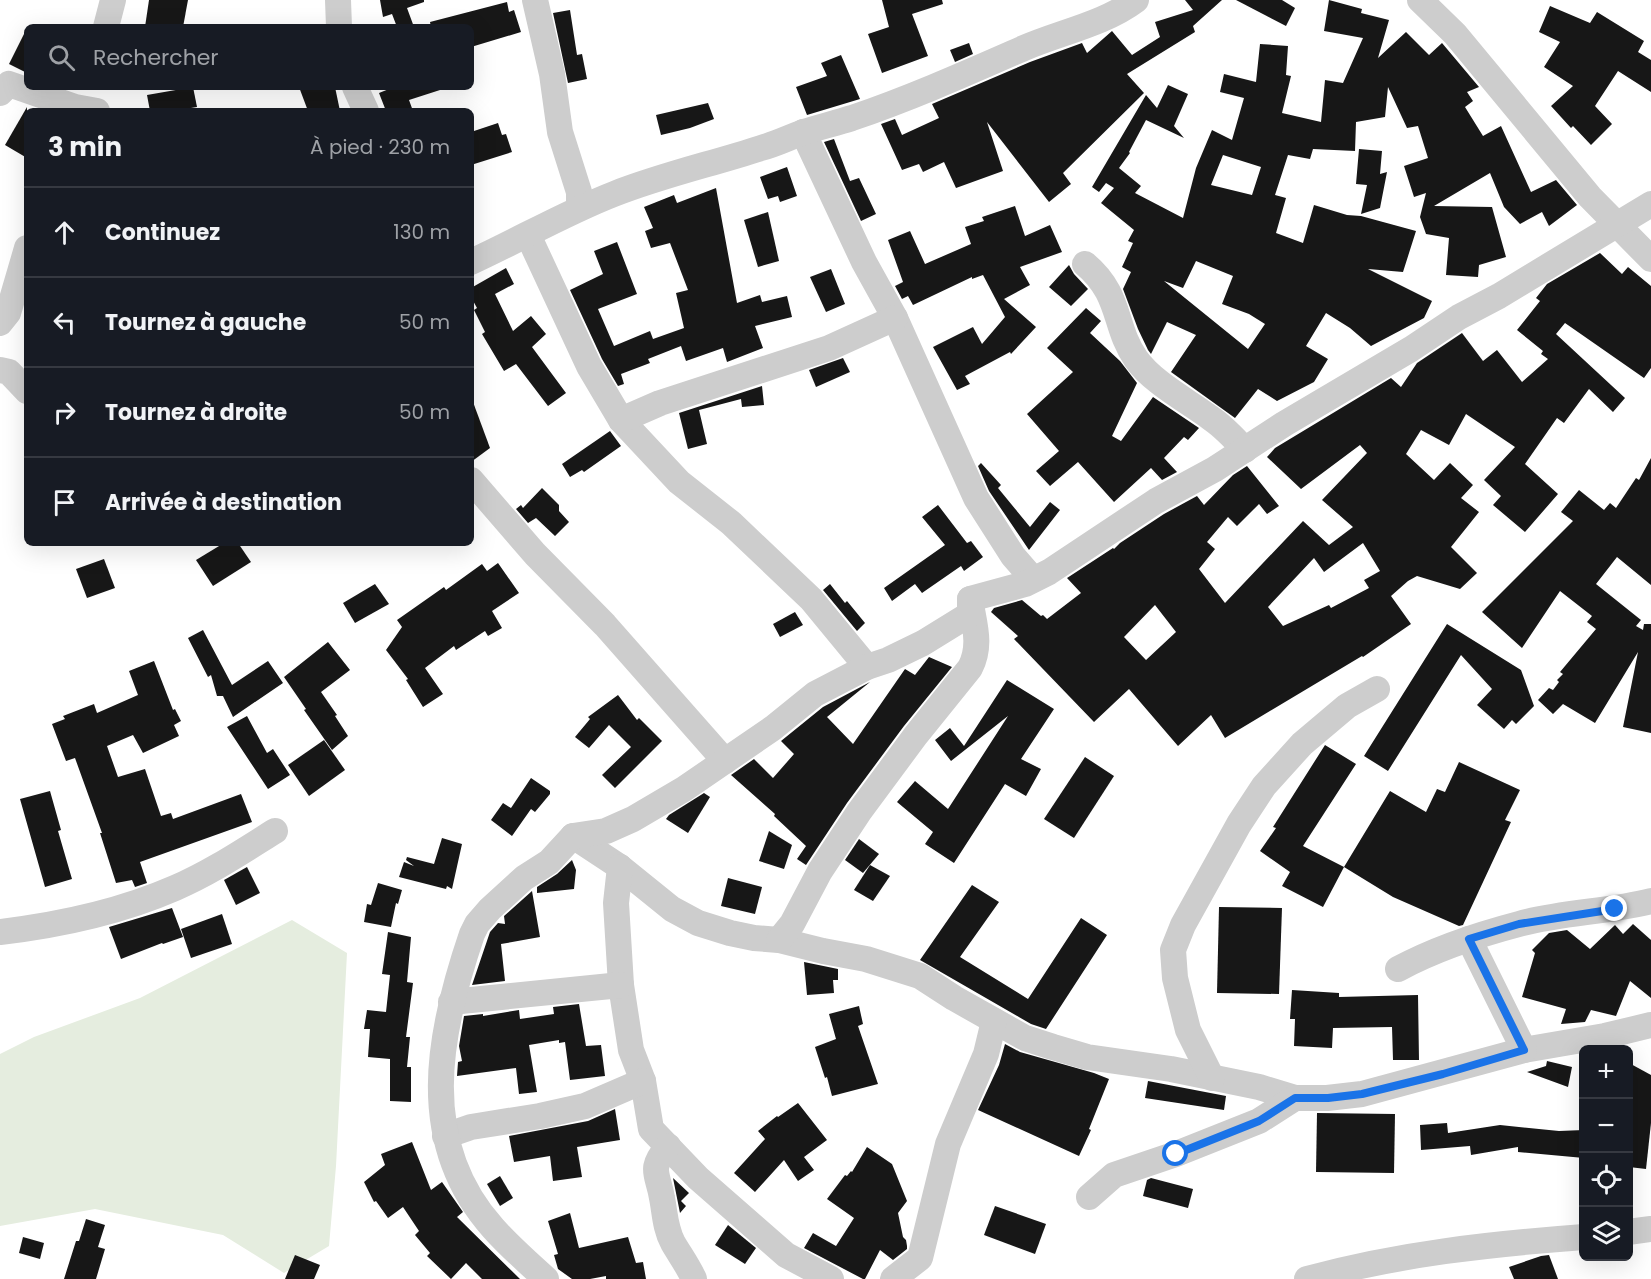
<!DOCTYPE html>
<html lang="fr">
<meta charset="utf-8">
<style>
:root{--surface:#171b24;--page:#20242c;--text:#f1f3f6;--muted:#9ea1a6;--line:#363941}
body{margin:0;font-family:Poppins,sans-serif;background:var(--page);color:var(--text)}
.controls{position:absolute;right:18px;bottom:18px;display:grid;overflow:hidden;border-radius:9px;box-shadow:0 6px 24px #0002}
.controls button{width:54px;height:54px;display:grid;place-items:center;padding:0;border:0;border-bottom:2px solid var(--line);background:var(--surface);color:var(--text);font:30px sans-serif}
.stop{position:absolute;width:18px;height:18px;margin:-14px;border:4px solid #1a73e8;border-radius:50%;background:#fff}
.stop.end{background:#1a73e8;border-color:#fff;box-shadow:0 2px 6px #0008}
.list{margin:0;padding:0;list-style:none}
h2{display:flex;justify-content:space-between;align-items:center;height:78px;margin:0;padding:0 24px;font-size:26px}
h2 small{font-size:20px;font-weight:400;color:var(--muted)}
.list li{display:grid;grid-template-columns:39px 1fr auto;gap:18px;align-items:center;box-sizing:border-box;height:90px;padding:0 24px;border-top:2px solid var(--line)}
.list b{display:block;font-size:22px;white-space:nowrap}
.list em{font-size:20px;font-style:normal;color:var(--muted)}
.icon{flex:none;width:33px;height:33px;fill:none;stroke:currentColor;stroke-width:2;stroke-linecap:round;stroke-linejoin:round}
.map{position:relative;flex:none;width:1651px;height:1279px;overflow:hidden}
.search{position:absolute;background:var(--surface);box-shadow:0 6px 24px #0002;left:24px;top:24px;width:450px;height:66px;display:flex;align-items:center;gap:15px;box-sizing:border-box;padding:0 21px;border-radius:9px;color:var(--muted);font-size:22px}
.panel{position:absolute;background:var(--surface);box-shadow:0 6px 24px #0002;left:24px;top:108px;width:450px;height:438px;border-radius:9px}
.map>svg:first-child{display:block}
.green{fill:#e5eddf}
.building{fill:#171717;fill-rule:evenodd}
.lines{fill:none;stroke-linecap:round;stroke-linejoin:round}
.minor{stroke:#cdcdcd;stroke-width:26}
.route{stroke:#1a73e8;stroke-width:8}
</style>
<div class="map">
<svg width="1651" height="1279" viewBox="0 0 1651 1279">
<rect width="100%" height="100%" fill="#fff"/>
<polygon class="green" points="292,920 347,953 336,1166 329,1246 284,1273 223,1235 95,1209 0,1226 0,1054 34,1037 140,998"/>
<g class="building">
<polygon points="149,0 188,0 183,27 145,27"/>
<polygon points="380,0 424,0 424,2 407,8 414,27 397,27 392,14 383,17"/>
<polygon points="882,0 942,0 943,4 912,14 928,56 882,73 868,34 889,27"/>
<polygon points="1185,0 1222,0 1193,26 1195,32 1127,74 1144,93 1063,173 1071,184 1049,202 987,122 1003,171 956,188 944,162 923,172 919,164 902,170 881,124 895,119 902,135 939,118 932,104 1030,62 1082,43 1087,53 1112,31 1132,55 1160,37 1155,22 1193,10"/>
<polygon points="1236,0 1282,0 1295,8 1286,26"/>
<path d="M1329,0l33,9 -1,4 28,7 -11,38 28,-26 23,23 13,-12 37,44 -12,5 6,9 -8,6 18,29 18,-10 30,66 25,-12 21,25 -28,21 -7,-14 -22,12 -16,-17 -14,-34 -56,33 58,1 14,50 -27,8 -1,12 -32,-2 3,-37 -23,-4 -6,-17 6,-24 -12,4 -10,-31 24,-8 -10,-32 -11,2 -19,-41 -3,30 -29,5 -1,29 -42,-2 -3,10 -22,-4 -13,40 11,3 -10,35 27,10 11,-38 33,10 14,1 55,15 -13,41 -35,-3 64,32 -8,17 -53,28 -21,-18 -24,-15 -20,33 22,13 -14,23 -37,19 -19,-12 -23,29 -64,-46 25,-37 -29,-13 -16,32 -3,-4 -10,-21 -15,-40 8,-17 -9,-5 11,-24 -5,-2 6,-11 -33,-27 13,-15 -8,-5 -7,9 -7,-5 54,-92 11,13 11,-23 20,9 -14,32 10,12 -38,-18 -17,32 1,1 -11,15 22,18 -6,7 48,25 13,-50 16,-38 20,10 12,-42 -24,-6 4,-18 32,8 4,-38 28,2 -2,29 5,1 -9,37 39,9 4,-42 18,3 20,-45 -39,-7zM1223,155l38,12 -9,28 -41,-10zM1196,261l37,15 -11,28 27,10 16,10 -17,25 -84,-68 19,7z"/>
<polygon points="507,2 509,12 514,10 521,32 471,47 471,27 431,27 430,22"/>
<polygon points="1550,6 1590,23 1597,12 1644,41 1638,52 1651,60 1651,92 1618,71 1595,106 1612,124 1591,145 1573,126 1571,128 1551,106 1573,86 1544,67 1560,42 1539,32"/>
<polygon points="570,10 577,55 582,54 587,79 568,83 553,13"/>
<polygon points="27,28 27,73 9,64"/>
<polygon points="969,43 973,54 955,62 950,50"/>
<polygon points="841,55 860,99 807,115 796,87 827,76 821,63"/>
<polygon points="193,87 197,107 173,111 150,111 147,95"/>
<polygon points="299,87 335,87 340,111 308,111"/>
<polygon points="394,87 440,87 440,90 409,100 413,111 386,111 379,93"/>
<polygon points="708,103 714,119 690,128 661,135 656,115"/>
<polygon points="27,107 27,158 5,145"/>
<polygon points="498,123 502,135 506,134 512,152 471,165 471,132"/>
<polygon points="834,139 850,181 859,178 876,214 861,221 824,142"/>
<polygon points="1359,149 1382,151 1380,174 1387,172 1380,208 1361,214 1367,185 1356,184"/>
<polygon points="787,167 797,196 780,202 778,196 768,199 760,177"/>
<polygon points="716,188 737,303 760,295 762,302 787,296 792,317 755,326 763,348 727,362 723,348 686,361 681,346 648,359 650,363 621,374 624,384 618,386 602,359 570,290 603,274 594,251 617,242 637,294 598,309 614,346 650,331 653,339 684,328 676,293 688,290 670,243 651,248 645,231 653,228 644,207 674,195 677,203"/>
<polygon points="1015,206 1025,236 1050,225 1062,252 1020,267 1030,285 1004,299 1036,327 1011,354 1010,352 965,376 970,384 957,390 933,347 973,327 982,344 1005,317 983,275 972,279 972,277 913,305 908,296 902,299 895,286 903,282 888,240 910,231 925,264 971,244 965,227 984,221 982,217"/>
<polygon points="768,212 779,261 758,267 744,220"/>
<path d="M1600,253l22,21 6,-7 23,19v82l-7,10 -79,-55 -9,11 69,64 -12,14 -24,-23 -25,34 -7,-5 -32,46 33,30 -33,38 -32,-27 8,-9 -17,-16 31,-33 -49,-33 -17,31 -28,-15 -15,24 28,26 16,-17 23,22 -12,13 18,14 -28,35 26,26 -17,16 -43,-13 -9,5 -17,15 20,28 -48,33 -1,-1 -137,82 -14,-23 -33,31 -49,-57 -35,33 -80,-83 4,-3 -27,-24 3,-4 28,-8 19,16 2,-1 4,4 34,-26 -14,-15 46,-30 1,1 6,-6 44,-29 33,-18 7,9 29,-30 14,-9 32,40 -12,8 -8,-10 -22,22 -9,-9 -21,25 8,7 -16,20 26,34 78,-82 26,24 24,-18 -31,-27 45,-47 -7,-8 -59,44 -34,-32 8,-9 116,-70 10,9 16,-24 45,-30 21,28 14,-11 25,32 26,-23 -7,-5 2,-3 -26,-21 23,-29 -4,-3 11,-14zM1363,543l17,28 -16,9 5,8 -38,20 -2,-3 -46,21 -15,-19 46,-49 10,14zM1155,605l21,27 -30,28 -22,-23z"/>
<polygon points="1069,265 1074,274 1088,289 1071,306 1049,287"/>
<polygon points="506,268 514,284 495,294 513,331 531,316 546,334 532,347 566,393 548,406 516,364 504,371 482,334 485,332 474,310 477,308 471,297 471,288"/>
<polygon points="831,269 845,304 826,312 810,277"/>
<polygon points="1086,308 1101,321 1090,333 1120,361 1137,383 1112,436 1121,441 1153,397 1199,428 1188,440 1184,437 1164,458 1177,472 1162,480 1151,468 1114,502 1078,462 1050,486 1036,471 1059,451 1027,414 1073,372 1047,348"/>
<polygon points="843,358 850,372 816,387 809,370"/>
<polygon points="762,386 764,405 742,407 741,399 699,410 707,444 688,449 679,413"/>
<polygon points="471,402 473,402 490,448 471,462"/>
<polygon points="610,431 621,446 584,472 582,470 570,477 562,464"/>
<polygon points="1651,458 1651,585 1617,557 1596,584 1641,620 1636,626 1643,630 1644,624 1651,624 1651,733 1623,727 1638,652 1595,723 1563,704 1553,714 1538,700 1549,688 1553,690 1559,682 1557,680 1563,674 1560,672 1596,629 1587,622 1592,616 1560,591 1522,648 1482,612 1573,521 1561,512 1579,490 1604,510 1610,503 1616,508 1636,478 1639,480"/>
<polygon points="981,463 1001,485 998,488 1030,527 1050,502 1060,510 1029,550 989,491 978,466"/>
<polygon points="542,488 559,505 559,511 569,522 555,536 536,518 528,523 516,509 521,505 523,508"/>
<polygon points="938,505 967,543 971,541 983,557 964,571 961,566 922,593 915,584 892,601 884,588 945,545 922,517"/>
<polygon points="224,543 238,543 251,562 213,586 196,560"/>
<polygon points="104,559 115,588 87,598 76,569"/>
<polygon points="498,563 519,593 492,611 502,628 488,636 485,631 456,650 454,646 425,668 443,694 423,707 406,680 408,679 386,650 402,627 397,620 444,587 446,590 482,564 487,571"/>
<polygon points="375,584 389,604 355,623 343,603"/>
<polygon points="830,584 845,603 847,601 865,623 857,631 823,590"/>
<polygon points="795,612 803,625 780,637 773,624"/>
<polygon points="1447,624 1521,670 1534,706 1516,724 1512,720 1504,729 1477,705 1492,689 1461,655 1388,771 1364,756"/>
<polygon points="203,630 232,685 268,661 283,683 233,717 223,696 217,696 211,675 208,677 188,638"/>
<polygon points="328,642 350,670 321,692 337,715 335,716 348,736 332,750 304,710 306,709 284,677"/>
<polygon points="929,657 952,667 904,726 847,803 806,865 797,859 806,846 774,816 775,814 731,775 754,759 773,778 794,754 781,741 823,707 870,682 827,717 853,744 905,669 915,675"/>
<polygon points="154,661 173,710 175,709 181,721 174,725 179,736 143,753 133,735 107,746 118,777 145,769 161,816 171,813 173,819 241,794 252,822 140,862 147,883 135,887 132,880 116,883 100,833 102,833 75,758 66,761 52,724 65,719 63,716 94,704 97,713 138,695 129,671"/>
<polygon points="1007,680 1054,709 1021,759 1041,769 1026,796 1005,784 954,863 925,844 933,832 897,802 915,781 948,809 1008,716 951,761 935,740 950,728 964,746"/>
<polygon points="618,695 637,720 639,718 662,741 615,788 602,775 631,747 609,725 589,748 575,737 590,719 588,717"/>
<polygon points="247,716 267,753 273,749 290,775 268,789 227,727"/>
<polygon points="324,740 345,770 309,796 288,765"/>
<polygon points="1325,745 1356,764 1303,846 1344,867 1323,907 1282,886 1290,872 1260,851 1276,828 1273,827"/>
<polygon points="1085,757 1114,776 1074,838 1044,819"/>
<polygon points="1459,762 1520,790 1505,820 1511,822 1463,925 1459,926 1393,897 1344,867 1390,791 1426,812 1437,789 1445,792"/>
<polygon points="531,778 550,791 550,794 535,812 531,809 512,836 491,820 503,803 511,808"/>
<polygon points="50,791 61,830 58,831 72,879 45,887 20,799"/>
<polygon points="704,793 710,797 688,833 666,819 669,815"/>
<polygon points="769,831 792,845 784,869 759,861"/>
<polygon points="442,838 462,844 452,889 447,886 446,889 399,877 404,862 414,866 406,860 407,857 434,864"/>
<polygon points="859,839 879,854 863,873 845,860"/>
<polygon points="572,860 576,870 574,889 537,893 537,887 557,874"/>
<polygon points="870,865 890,876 873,901 854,890"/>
<polygon points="247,867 260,893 236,905 224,880"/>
<polygon points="728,878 762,887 755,914 721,906"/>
<polygon points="378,883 402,890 398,904 396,903 391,927 364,922 367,904 371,905"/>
<polygon points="972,885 999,902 960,957 1028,999 1081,918 1107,935 1046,1029 1031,1024 920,960"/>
<polygon points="532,891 540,937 501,944 505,981 472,985 490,932 498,923 505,924 504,916"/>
<polygon points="1219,907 1282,908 1279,994 1217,993"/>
<polygon points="172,908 183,937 163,944 162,943 121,959 109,927"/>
<polygon points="222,914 232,944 191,958 181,929"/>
<polygon points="1633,924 1651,940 1651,998 1630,981 1616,1016 1591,1010 1585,1022 1561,1024 1566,1009 1522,997 1535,953 1532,950 1549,933 1567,930 1590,949 1615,925 1623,934"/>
<polygon points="388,932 411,937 407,982 413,983 406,1037 410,1037 407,1067 411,1067 411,1102 390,1101 390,1059 368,1057 370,1029 364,1029 367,1010 386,1012 390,975 382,974"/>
<polygon points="804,962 838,969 838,980 833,980 834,993 807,995"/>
<polygon points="1292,990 1339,993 1339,997 1418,995 1419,1060 1393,1060 1392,1027 1333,1028 1332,1048 1294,1046 1295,1019 1290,1019"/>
<polygon points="579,1004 586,1046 601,1045 605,1076 570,1080 565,1042 559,1043 559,1040 529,1045 537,1092 519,1094 516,1068 457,1076 458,1062 462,1061 459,1046 464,1016 483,1014 483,1016 519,1010 520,1019 554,1014 553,1007"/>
<polygon points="859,1006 863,1024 858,1026 878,1084 832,1096 827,1077 825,1078 815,1047 836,1039 829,1014"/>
<polygon points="1005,1044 1020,1052 1094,1073 1109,1079 1089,1129 1091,1130 1079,1156 978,1110 999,1065"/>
<polygon points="1547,1061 1572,1067 1568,1087 1527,1072 1546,1066"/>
<polygon points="1629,1063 1651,1075 1651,1123 1646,1169 1629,1167"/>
<polygon points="1148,1081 1226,1096 1224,1110 1145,1098"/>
<polygon points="798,1103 827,1140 804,1157 814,1170 798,1181 784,1160 755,1192 734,1173 765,1139 758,1131 777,1116 778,1117"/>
<polygon points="615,1109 620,1140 577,1147 582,1177 553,1181 550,1156 514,1162 509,1136 588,1121"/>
<polygon points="1317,1113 1395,1114 1394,1173 1316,1172"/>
<polygon points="1447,1123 1448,1133 1500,1125 1559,1131 1584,1130 1584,1158 1518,1152 1518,1147 1471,1155 1470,1146 1421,1150 1420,1125"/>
<polygon points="412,1142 431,1190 442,1182 463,1212 457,1217 520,1279 482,1279 466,1263 451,1279 427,1256 430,1253 415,1235 419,1231 403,1207 388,1218 376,1201 374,1202 364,1182 385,1165 381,1154"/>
<polygon points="867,1147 892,1164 907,1201 898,1213 903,1237 906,1240 907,1246 907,1249 893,1260 880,1250 865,1279 863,1279 804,1248 813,1233 836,1246 854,1218 827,1199 845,1175 847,1176 851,1171 852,1172"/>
<polygon points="500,1176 513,1198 500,1206 487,1184"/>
<polygon points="673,1178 689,1193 681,1201 686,1206 680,1213"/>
<polygon points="1151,1178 1193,1189 1188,1208 1143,1196 1147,1180"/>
<polygon points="995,1206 1046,1224 1035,1254 984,1235"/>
<polygon points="570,1213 579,1248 628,1237 636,1263 643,1262 646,1279 606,1279 606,1276 590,1279 572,1279 558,1269 554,1255 558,1254 548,1221"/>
<polygon points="86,1219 105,1225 98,1247 105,1249 96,1279 64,1279 76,1241 79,1241"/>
<polygon points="728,1225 756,1248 745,1264 715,1245"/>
<polygon points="23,1237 44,1243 40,1259 19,1253"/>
<polygon points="295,1255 320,1265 314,1279 285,1279"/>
<polygon points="1549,1255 1558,1279 1514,1279 1509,1267 1541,1256"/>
</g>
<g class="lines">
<g class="minor">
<polyline points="338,0 339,27"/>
<polyline points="535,0 552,74 560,132 579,192 579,208"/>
<polyline points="1420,0 1455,34 1590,197 1651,259"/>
<polyline points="106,27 113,0"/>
<polyline points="355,87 366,111"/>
<polyline points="0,93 9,84 75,107 97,111"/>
<polyline points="803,132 864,262 895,318 976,498 1013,556 1033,579"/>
<polyline points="528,235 589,366 621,420 679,482 731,523 811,599 867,667"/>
<path d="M471,262c48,-22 94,-49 143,-68 48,-19 98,-30 147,-46 15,-4 29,-11 43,-16 16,-5 32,-9 48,-14 59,-20 115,-45 172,-70 37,-16 80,-24 112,-48"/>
<path d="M1085,264c37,31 28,62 51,95 17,24 52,42 76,60 13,9 23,20 33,31"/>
<polyline points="0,323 8,313 27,248"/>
<polyline points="0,370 9,372 27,391"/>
<polyline points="621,420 660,403 829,348 895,318"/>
<polyline points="471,480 535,554 605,625 725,761"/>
<polyline points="573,836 620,867 672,909 698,923 730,933 754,938 779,940 823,951 866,959 920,976 954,998 1025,1038 1053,1047 1087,1057 1171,1069 1259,1087 1295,1098 1327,1098 1362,1094 1524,1050 1605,1036 1651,1025"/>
<polyline points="620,867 616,903 621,985 631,1050 643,1081 651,1129 698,1178 786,1255 831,1279"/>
<path d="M0,932c59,-7 120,-20 175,-44 35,-15 68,-37 100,-57"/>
<polyline points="1469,939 1524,1050"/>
<path d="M779,940l13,-16 28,-53 39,-59 57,-77 54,-67c12,-23 4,-44 0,-69"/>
<path d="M1398,969c39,-21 79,-34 121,-45 43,-12 89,-12 132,-23"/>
<polyline points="451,1002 621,985"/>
<polyline points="1212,1078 1188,1030 1175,978 1173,950 1183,925 1239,824 1264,786 1302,744 1347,706 1377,689"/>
<polyline points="445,1136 471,1127 540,1116 585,1106 643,1081"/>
<path d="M668,1146c-20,24 -10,27 -6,52 3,15 3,30 11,45 7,12 15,23 21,36"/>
<polyline points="1089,1197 1114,1175 1176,1154 1259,1121 1295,1098"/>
<polyline points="1628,1232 1651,1229"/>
<path d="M546,1279c-18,-16 -37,-33 -53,-51 -77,-86 -55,-195 -21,-294l5,-10 13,-15 34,-31 25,-16 24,-26 33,-5 27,-12 51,-30 89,-61 42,-34 52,-27 21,-7 35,-17 47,-29v-15l55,-15 24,-12 107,-71 59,-32 69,-45 127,-75 48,-32 40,-21 152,-92"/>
<polyline points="893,1279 920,1258 948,1144 986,1054 994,1021"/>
<path d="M1307,1279c91,-25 183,-35 277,-42"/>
</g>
</g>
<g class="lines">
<polyline class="route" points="1176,1154 1259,1121 1295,1098 1328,1098 1362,1094 1443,1074 1524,1050 1469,939 1519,924 1615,909"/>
</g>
</svg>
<div class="controls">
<button>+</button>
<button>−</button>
<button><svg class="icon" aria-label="locate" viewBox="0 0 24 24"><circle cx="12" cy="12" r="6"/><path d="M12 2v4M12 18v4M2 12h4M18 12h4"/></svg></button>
<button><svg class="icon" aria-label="layers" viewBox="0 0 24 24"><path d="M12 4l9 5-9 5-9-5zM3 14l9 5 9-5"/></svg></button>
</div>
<div class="stop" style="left:1176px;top:1154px"></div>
<div class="stop end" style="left:1615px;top:909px"></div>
<div class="search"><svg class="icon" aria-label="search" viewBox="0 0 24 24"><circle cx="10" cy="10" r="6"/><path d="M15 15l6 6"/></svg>Rechercher</div>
<section class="panel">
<h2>3 min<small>À pied · 230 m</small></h2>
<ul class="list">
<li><svg class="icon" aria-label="ahead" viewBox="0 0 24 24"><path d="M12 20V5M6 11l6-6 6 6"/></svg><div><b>Continuez</b></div><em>130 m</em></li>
<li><svg class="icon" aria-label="left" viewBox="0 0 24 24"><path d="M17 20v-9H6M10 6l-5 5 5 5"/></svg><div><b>Tournez à gauche</b></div><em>50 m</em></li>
<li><svg class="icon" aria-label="right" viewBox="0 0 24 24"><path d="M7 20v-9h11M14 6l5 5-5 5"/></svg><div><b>Tournez à droite</b></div><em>50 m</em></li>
<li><svg class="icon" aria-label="arrive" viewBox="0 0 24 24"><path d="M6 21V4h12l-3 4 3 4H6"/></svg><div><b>Arrivée à destination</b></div></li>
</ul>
</section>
</div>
